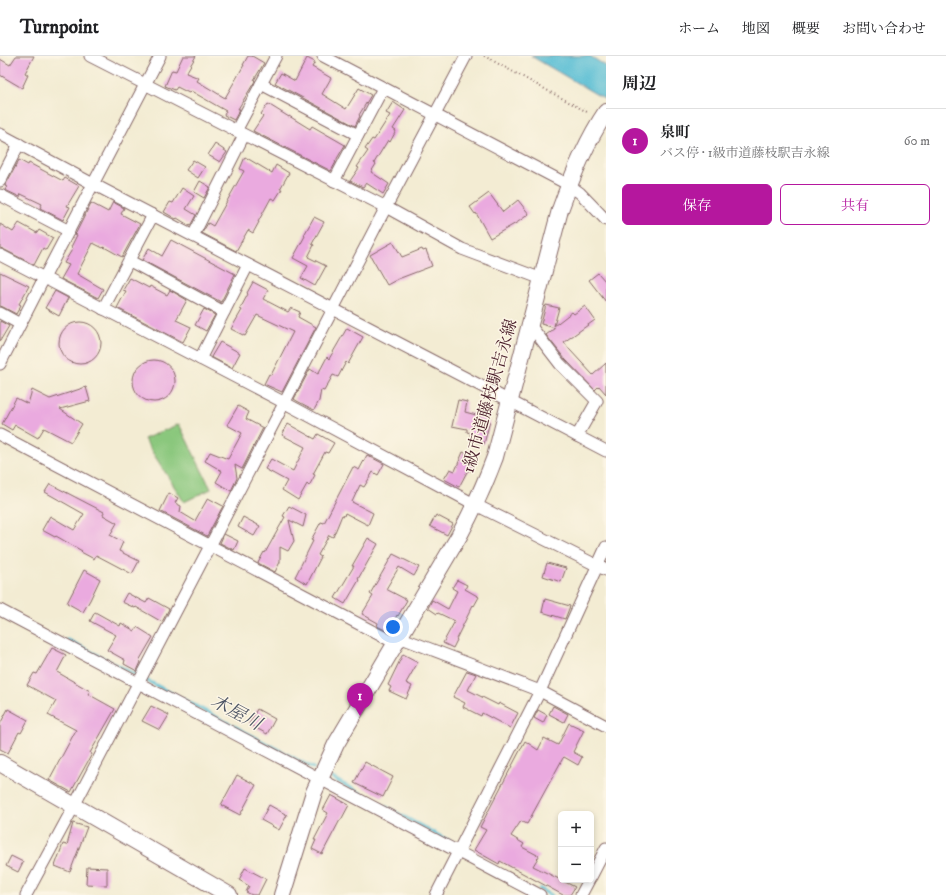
<!DOCTYPE html>
<html lang="ja">
<meta charset="utf-8">
<style>
:root{--surface:#fff;--page:#f2f2f2;--text:#202124;--muted:#757577;--line:#e0e0e0;--accent:#b5179e}
body{margin:0;font-family:"IM FELL DW Pica","Noto Serif JP",serif;background:var(--page);color:var(--text)}
.controls{position:absolute;right:12px;bottom:12px;display:grid;overflow:hidden;border-radius:6px;box-shadow:0 2px 6px #0003}
.controls button{width:36px;height:36px;display:grid;place-items:center;padding:0;border:0;border-bottom:1px solid var(--line);background:var(--surface);color:var(--text);font:20px sans-serif}
.you{position:absolute;left:393px;top:571px;width:14px;height:14px;margin:-10px;border:3px solid #fff;border-radius:50%;background:#1a73e8;box-shadow:0 0 0 6px #1a73e833}
.badge{display:grid;place-items:center;width:26px;height:26px;border-radius:50%;background:var(--accent);color:#fff;font-size:13px;font-weight:700}
.pin{position:absolute;translate:-50% -33px;filter:drop-shadow(0 1px 2px #0008)}
.pin::after{content:'';position:absolute;top:21px;width:14px;height:12px;background:inherit;clip-path:polygon(0 0,100% 0,50% 100%)}
.list{margin:0;padding:0;list-style:none}
h2{display:flex;justify-content:space-between;align-items:center;height:52px;margin:0;padding:0 16px;font-size:17px}
h2 small{font-size:13px;font-weight:400;color:var(--muted)}
.list li{display:grid;grid-template-columns:26px 1fr auto;gap:12px;align-items:center;box-sizing:border-box;height:64px;padding:0 16px;border-top:1px solid var(--line)}
.list b{display:block;font-size:15px;white-space:nowrap}
.list p{margin:0;font-size:13px;white-space:nowrap;color:var(--muted)}
.list em{font-size:13px;font-style:normal;color:var(--muted)}
.actions{display:flex;gap:8px;padding:12px 16px}
.actions a{flex:1;padding:9px 0;border:1px solid var(--accent);border-radius:6px;text-align:center;font-size:14px;color:var(--accent)}
.actions .main{background:var(--accent);color:#fff}
.map{position:relative;flex:none;width:606px;height:839px;overflow:hidden}
header{display:flex;align-items:center;gap:24px;box-sizing:border-box;height:56px;padding:0 20px;background:var(--surface);border-bottom:1px solid var(--line)}
header strong{font-size:19px}
nav{display:flex;gap:22px;margin-inline-start:auto;font-size:14px}
main{display:flex}
aside{flex:1;background:var(--surface)}
.map>svg:first-child{display:block}
.green{fill:#8ac77d;stroke:#6a7354}
.water{fill:#56bdd4;stroke:#506e80}
.lines{fill:none;stroke-linecap:round;stroke-linejoin:round}
.stream{stroke:#56bdd4;stroke-width:3.5}
.building{fill:#eaaadf}
.street-casing{stroke:#856766;stroke-width:13}
.secondary-casing{stroke:#856766;stroke-width:18}
.path{stroke:#856766;stroke-width:2;stroke-dasharray:1 3;stroke-linecap:butt}
.street{stroke:#fff;stroke-width:11}
.secondary{stroke:#fff;stroke-width:16}
.labels{text-anchor:middle;dominant-baseline:central;stroke-width:3;stroke-linejoin:round;paint-order:stroke}
.street-label{font-size:17px;fill:#4a1f2b;stroke:#fcf5e5}
.water-label{font-size:18px;font-style:italic;fill:#4e5666;stroke:#fcf5e5}
</style>
<header>
<strong>Turnpoint</strong>
<nav><a>ホーム</a><a>地図</a><a>概要</a><a>お問い合わせ</a></nav>
</header>
<main>
<div class="map">
<svg width="606" height="839" viewBox="0 0 606 839">
<rect width="100%" height="100%" fill="#fcf5e5"/>
<filter id="ink" filterUnits="userSpaceOnUse"><feTurbulence type="fractalNoise" baseFrequency=".025" numOctaves="2"/><feDisplacementMap in="SourceGraphic" scale="8" xChannelSelector="R" yChannelSelector="G"/><feConvolveMatrix kernelMatrix="1 2 1 2 8 2 1 2 1" color-interpolation-filters="sRGB"/></filter>
<filter id="wash" filterUnits="userSpaceOnUse"><feTurbulence type="fractalNoise" baseFrequency=".012" numOctaves="4" result="noise"/><feDisplacementMap in="SourceGraphic" scale="16" xChannelSelector="R" yChannelSelector="G"/><feGaussianBlur stdDeviation="0.9" result="paint"/><feColorMatrix in="noise" values="0 0 0 0 0 0 0 0 0 0 0 0 0 0 0 0 0 1.4 0 .05"/><feComposite in="paint" operator="in"/></filter>
<g filter="url(#wash)">
<rect width="100%" height="100%" fill="#f3ecd3"/>
<polygon class="green" points="179,368 211,433 184,446 144,383"/>
<polygon class="water" points="531,0 590,0 606,10 606,44"/>
<g class="lines">
<g class="stream">
<polyline points="68,584 138,620"/>
<polyline points="146,624 313,712"/>
<polyline points="332,722 458,790"/>
<polyline points="540,833 551,839"/>
</g>
</g>
<g id="blocks">
<g class="building">
<polygon points="16,0 34,0 25,17 28,19 22,32 0,19 0,3 10,9"/>
<polygon points="183,0 196,0 186,17 199,22 197,25 225,42 244,9 243,9 248,0 252,0 264,7 254,24 255,25 238,53 240,53 234,64 224,59 226,55 191,35 189,37 177,31 175,34 165,30 172,14 176,15"/>
<polygon points="307,2 315,6 312,11 331,22 322,38 346,53 359,32 371,39 359,59 360,60 355,70 275,27 281,17 295,25"/>
<polygon points="393,46 405,54 393,73 396,75 390,86 388,84 374,107 376,108 371,116 389,128 383,138 366,127 363,131 350,125 359,112 357,111 368,95 365,93 372,83 374,84 390,59 386,57"/>
<polygon points="268,48 289,61 289,60 310,73 312,70 345,89 335,106 336,106 331,115 253,75 263,60 261,58"/>
<polygon points="215,88 227,96 220,106 208,99"/>
<polygon points="245,101 272,117 276,109 289,117 280,133 282,133 275,144 271,142 258,166 259,166 253,177 248,174 236,195 202,177 208,167 213,170 231,138 244,115 240,113"/>
<polygon points="19,104 28,109 29,107 63,125 65,122 79,130 67,150 70,151 63,164 40,152 42,148 21,138 20,141 5,134 7,131 5,130"/>
<polygon points="193,104 205,111 198,122 186,114"/>
<polygon points="200,125 210,131 204,142 194,136"/>
<polygon points="182,132 194,140 186,153 196,159 190,170 177,162 176,163 164,156 170,146 173,147"/>
<polygon points="489,137 503,156 518,144 529,158 518,166 490,182 476,157 475,158 470,151"/>
<polygon points="113,146 124,152 121,158 140,168 122,201 104,191 103,192 93,187 77,218 103,233 98,242 61,223 69,209 64,207 73,192 71,191 77,179 75,178 76,177 91,147 108,156"/>
<polygon points="314,161 324,166 312,188 314,189 308,201 326,210 315,230 301,222 308,210 293,202 305,180 304,179"/>
<polygon points="19,167 37,177 39,174 53,182 46,194 43,192 34,209 3,193 0,192 0,168 13,176"/>
<polygon points="171,184 235,218 221,246 142,204 149,192 162,200"/>
<polygon points="393,186 402,201 422,193 423,195 426,194 432,210 398,223 387,229 370,199"/>
<polygon points="0,216 29,230 19,248 21,249 16,258 3,251 0,250"/>
<polygon points="598,217 606,226 606,246 589,224"/>
<polygon points="130,222 149,232 150,230 167,239 170,234 187,244 176,264 191,271 183,286 117,252 126,235 123,234"/>
<polygon points="253,226 268,234 263,243 288,256 291,252 300,256 298,261 316,271 282,336 264,328 269,318 271,319 293,276 257,259 245,280 231,273 242,254 240,253 248,238 247,237"/>
<polygon points="55,235 68,242 59,260 45,252"/>
<polygon points="546,249 559,252 554,270 572,256 574,258 585,250 595,264 564,286 570,294 593,319 606,307 606,338 599,330 595,334 565,303 546,279 555,272 541,268"/>
<polygon points="204,253 215,259 206,275 195,269"/>
<polygon points="0,265 9,270 0,285"/>
<circle cx="80" cy="287" r="21"/>
<polygon points="347,272 363,281 348,308 346,306 338,321 333,319 324,335 321,334 319,345 314,354 297,345 294,343 310,313 318,318 327,301 329,303"/>
<polygon points="220,286 240,297 232,312 211,301"/>
<circle cx="154" cy="325" r="21"/>
<polygon points="86,331 90,345 60,353 82,368 71,386 44,372 38,382 15,369 12,374 2,368 16,342 28,348 32,334 50,343"/>
<polygon points="458,344 467,346 465,356 480,360 479,362 490,365 484,388 476,386 477,381 470,380 471,377 467,376 467,373 452,370"/>
<polygon points="238,350 249,356 246,363 263,372 242,413 235,409 237,422 231,435 216,426 222,415 205,405 210,396 228,403 242,377 227,369"/>
<polygon points="288,368 315,383 318,378 334,387 328,397 325,396 313,418 315,419 309,430 307,428 298,444 282,434 287,425 265,413 271,403 293,415 305,391 282,379"/>
<polygon points="463,396 477,402 471,415 468,414 459,431 444,423 450,413 455,415"/>
<polygon points="367,399 384,408 378,419 373,416 364,431 360,429 352,446 373,457 368,469 345,457 344,460 342,459 333,481 329,479 318,499 321,501 307,528 295,521 313,485 311,484 321,466 324,467 353,411 359,414"/>
<polygon points="50,428 104,456 103,459 117,467 110,479 123,486 119,495 139,505 132,518 96,499 94,503 81,496 82,495 56,480 55,481 42,474 50,460 74,474 84,458 45,436"/>
<polygon points="169,437 178,442 175,447 181,450 180,456 195,465 196,463 208,442 223,450 207,480 160,455"/>
<polygon points="289,450 306,459 303,471 289,464 294,485 288,495 280,491 280,506 275,516 258,507 264,496 265,497 285,461 283,460"/>
<polygon points="436,459 453,468 447,479 430,470"/>
<polygon points="243,461 260,470 254,480 238,471"/>
<polygon points="224,478 238,485 234,494 220,487"/>
<polygon points="368,482 378,488 358,523 359,524 345,548 335,542 354,510 352,510"/>
<polygon points="393,498 419,511 414,520 399,511 386,533 407,544 398,560 397,559 389,576 377,570 378,567 362,558 373,540 370,538"/>
<polygon points="547,507 566,512 561,526 543,520"/>
<polygon points="84,514 100,523 90,544 83,556 67,547"/>
<polygon points="457,524 467,529 465,533 479,541 474,550 473,549 456,583 457,584 453,592 443,587 455,565 438,557 437,558 428,552 432,544 448,553 457,535 452,532"/>
<polygon points="127,537 146,547 149,542 169,553 162,566 136,551 135,552 122,546"/>
<polygon points="545,543 570,550 565,563 542,556"/>
<polygon points="95,556 120,570 121,567 135,575 137,571 153,581 139,605 141,606 137,615 124,608 125,604 107,594 116,579 90,565"/>
<polygon points="52,592 66,599 57,616 90,635 88,638 115,653 90,697 92,698 71,736 49,724 76,674 48,659 56,645 27,629 34,617 37,618"/>
<polygon points="403,598 418,606 406,627 412,630 406,643 389,635 391,631 388,629"/>
<polygon points="467,615 476,618 468,634 498,649 499,647 518,657 510,672 482,657 481,660 463,651 465,647 453,641"/>
<polygon points="151,650 169,659 160,674 142,665"/>
<polygon points="553,650 568,658 564,666 549,658"/>
<polygon points="8,653 28,664 21,677 19,676 8,697 0,693 0,668"/>
<polygon points="257,653 275,663 267,678 249,668"/>
<polygon points="538,654 547,659 543,667 534,662"/>
<polygon points="569,667 584,674 573,696 582,701 578,709 564,701 563,702 527,768 521,765 511,780 524,788 522,791 539,800 533,810 575,831 570,839 563,839 500,805 499,808 474,794 486,774 480,771 525,685 538,694 544,682 558,689"/>
<polygon points="365,706 393,721 383,741 354,727"/>
<polygon points="237,719 256,729 240,759 221,749"/>
<polygon points="331,739 349,749 341,764 340,764 322,798 312,793 316,784 314,784 328,757 323,754"/>
<polygon points="269,749 287,759 279,774 261,764"/>
<polygon points="73,767 87,771 70,816 55,810 63,788 67,789"/>
<polygon points="11,800 23,806 18,816 6,810"/>
<polygon points="87,811 107,812 107,829 86,828"/>
<polygon points="245,812 266,823 258,839 252,839 246,836 249,830 239,824"/>
</g>
</g>
</g>
<g filter="url(#ink)">
<use href="#blocks" fill-opacity="0" stroke="#856766" stroke-width="1"/>
<g class="lines">
<g class="street-casing">
<g id="street">
<polyline points="90,0 386,151 462,193 542,223"/>
<polyline points="323,0 569,129 580,137 606,164"/>
<polyline points="261,28 358,79"/>
<polyline points="236,75 276,0"/>
<polyline points="0,78 93,128 606,395"/>
<polyline points="0,125 19,88"/>
<polyline points="334,125 383,32"/>
<polyline points="0,139 69,175"/>
<polyline points="193,180 244,79"/>
<polyline points="0,199 285,347 476,449 606,514"/>
<polyline points="130,205 224,256"/>
<polyline points="103,253 153,159"/>
<polyline points="0,257 20,268"/>
<polyline points="530,269 560,308 597,345 577,380"/>
<polyline points="200,303 248,209"/>
<polyline points="0,308 44,222 160,0"/>
<polyline points="0,379 395,587"/>
<polyline points="0,554 540,839"/>
<polyline points="399,581 540,635 606,670"/>
<polyline points="591,821 606,792"/>
<polyline points="26,839 74,750 210,490 386,151 466,0"/>
<polyline points="436,839 540,635 606,491"/>
<polyline points="581,839 589,824"/>
</g>
</g>
<g class="secondary-casing">
<g id="secondary">
<polyline points="0,707 229,839"/>
<path d="M282,839l32,-103 22,-48 123,-208c14,-26 26,-52 36,-79l65,-247c12,-34 26,-68 46,-98"/>
</g>
</g>
<polyline class="path" points="484,0 589,57"/>
<use href="#street" class="street"/>
<use href="#secondary" class="secondary"/>
</g>
</g>
<g class="labels">
<g class="street-label">
<text transform="translate(490 340) rotate(-74)">1級市道藤枝駅吉永線</text>
</g>
<g class="water-label">
<text transform="translate(236 657) rotate(28)">木屋川</text>
</g>
</g>
</svg>
<div class="controls">
<button>+</button>
<button>−</button>
</div>
<div class="you"></div>
<div class="pin badge" style="left:360px;top:660px">1</div>
</div>
<aside>
<h2>周辺<small></small></h2>
<ul class="list">
<li><span class="badge">1</span><div><b>泉町</b><p>バス停 · 1級市道藤枝駅吉永線</p></div><em>60 m</em></li>
</ul>
<div class="actions"><a class="main">保存</a><a>共有</a></div>
</aside>
</main>
